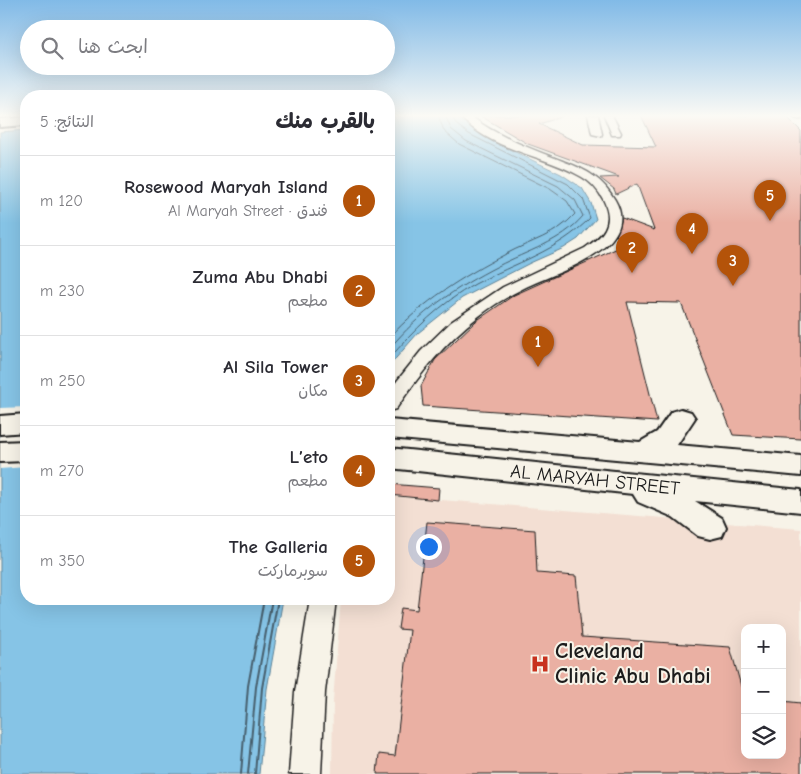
<!DOCTYPE html>
<html lang="ar">
<meta charset="utf-8">
<style>
:root{--surface:#fff;--page:#f2f2f3;--text:#2b2b33;--muted:#7c7c81;--line:#e1e1e2;--accent:#b45309}
body{margin:0;font-family:"Comic Neue","Playpen Sans Arabic",sans-serif;background:var(--page);color:var(--text);direction:rtl}
.controls{position:absolute;right:15px;bottom:15px;display:grid;overflow:hidden;border-radius:10px;box-shadow:0 5px 20px #0002}
.controls button{width:45px;height:45px;display:grid;place-items:center;padding:0;border:0;border-bottom:1px solid var(--line);background:var(--surface);color:var(--text);font:25px sans-serif}
.you{position:absolute;left:428px;top:546px;width:18px;height:18px;margin:-12px;border:4px solid #fff;border-radius:50%;background:#1a73e8;box-shadow:0 0 0 8px #1a73e833}
.badge{display:grid;place-items:center;width:32px;height:32px;border-radius:50%;background:var(--accent);color:#fff;font-size:16px;font-weight:700}
.pin{position:absolute;translate:-50% -41px;filter:drop-shadow(0 1px 2px #0008)}
.pin::after{content:'';position:absolute;top:26px;width:18px;height:15px;background:inherit;clip-path:polygon(0 0,100% 0,50% 100%)}
.list{margin:0;padding:0;list-style:none}
h2{display:flex;justify-content:space-between;align-items:center;height:65px;margin:0;padding:0 20px;font-size:21px}
h2 small{font-size:16px;font-weight:400;color:var(--muted)}
.list li{display:grid;grid-template-columns:32px 1fr auto;gap:15px;align-items:center;box-sizing:border-box;height:90px;padding:0 20px;border-top:1px solid var(--line)}
.list b{display:block;font-size:19px;white-space:nowrap}
.list p{margin:0;font-size:16px;white-space:nowrap;color:var(--muted)}
.list em{font-size:16px;font-style:normal;color:var(--muted)}
.icon{flex:none;width:28px;height:28px;fill:none;stroke:currentColor;stroke-width:2;stroke-linecap:round;stroke-linejoin:round}
.map{position:relative;flex:none;width:801px;height:774px;overflow:hidden;direction:ltr}
.search{position:absolute;background:var(--surface);box-shadow:0 5px 20px #0002;left:20px;top:20px;width:375px;height:55px;display:flex;align-items:center;gap:12px;box-sizing:border-box;padding:0 18px;border-radius:28px;color:var(--muted);font-size:19px}
.panel{position:absolute;background:var(--surface);box-shadow:0 5px 20px #0002;left:20px;top:90px;width:375px;height:515px;border-radius:20px;direction:rtl}
.map>svg:first-child{display:block}
.built{fill:#f3dfd3;fill-rule:evenodd}
.water{fill:#86c4e6;stroke:#5c8195}
.pier{fill:#f7f3e8}
.lines{fill:none;stroke-linecap:round;stroke-linejoin:round}
.shore-far1{stroke:#465f6d;stroke-width:1}
.shore{stroke:#465f6d;stroke-width:2}
.building{fill:#eab0a3;stroke:#1c1c1c}
.street-casing{stroke:#1c1c1c;stroke-width:3}
.secondary-casing{stroke:#1c1c1c;stroke-width:4}
.street{fill:#f7f3e8;fill-rule:evenodd}
.secondary{fill:#f7f3e8;fill-rule:evenodd}
.labels{text-anchor:middle;dominant-baseline:central;stroke-width:4;stroke-linejoin:round;paint-order:stroke}
.street-label{font-size:19px;fill:#1c1c1c;stroke:#f7f3e8}
.near-poi-label{font-size:22px;font-weight:bold;fill:#1c1c1c;stroke:#f7f3e8;text-anchor:start}
</style>
<div class="map">
<svg width="801" height="774" viewBox="0 0 801 774">
<rect width="100%" height="100%" fill="#f7f3e8"/>
<filter id="ink" filterUnits="userSpaceOnUse"><feTurbulence type="fractalNoise" baseFrequency=".02" numOctaves="2"/><feDisplacementMap in="SourceGraphic" scale="10" xChannelSelector="R" yChannelSelector="G"/><feConvolveMatrix kernelMatrix="1 2 1 2 8 2 1 2 1" color-interpolation-filters="sRGB"/></filter>
<g filter="url(#ink)">
<path class="built" d="M391,496l410,33v245h-469l1,-73 8,-102h48v-102zM745,628h37v127h-37z"/>
<g class="water">
<polygon points="389,115 454,115 486,138 561,174 582,188 591,203 596,219 578,239 564,248 530,263 462,298 418,333 389,366"/>
<polygon points="26,130 26,599 283,599 267,689 259,774 0,774 0,132"/>
</g>
<polygon class="pier" points="26,407 26,467 0,469 0,408"/>
<g class="lines">
<g class="shore-far1">
<path d="M389,338c34,-37 73,-61 117,-84 24,-13 51,-19 69,-40l-8,-13 -17,-12 -91,-45 -15,-13 -6,-16"/>
<path d="M389,349c31,-37 66,-61 109,-83 29,-15 63,-24 85,-50l-8,-16 -17,-14 -92,-45 -15,-12 -6,-14"/>
<path d="M389,359c25,-29 52,-56 86,-75 40,-21 83,-33 115,-66l-7,-19 -15,-15 -99,-50 -12,-9 -6,-10"/>
</g>
<g class="shore">
<polyline points="241,774 248,686 264,599"/>
<polyline points="248,774 256,687 272,599"/>
<polyline points="255,774 262,688 278,599"/>
</g>
</g>
<g class="building">
<polygon points="479,115 560,115 561,117 539,124 583,145 656,147 641,115 785,115 801,131 801,439 733,435 681,303 627,302 657,422 423,406 421,386 435,360 476,321 514,295 640,238 616,236 622,218 654,230 637,184 616,194 614,189 600,178 619,177 528,144"/>
<polygon points="389,484 439,488 438,500 389,495"/>
<polygon points="427,522 535,530 537,573 576,576 582,637 730,647 745,700 745,755 782,755 782,701 801,703 801,774 377,774 379,754 395,756 410,630 398,629 401,608 417,610"/>
</g>
<g class="lines">
<g class="street-casing">
<g id="street">
<path d="M459,115c11,-1 15,4 23,9 26,17 55,27 83,38 22,8 38,17 50,38 28,48 -61,73 -91,88 -16,8 -31,17 -45,28 -34,26 -59,58 -83,93l-7,2v-20l32,-40 30,-29 52,-35 82,-39c8,-6 16,-11 20,-19 10,-18 -7,-43 -23,-52 -39,-23 -92,-26 -123,-62z"/>
<polygon points="588,115 598,115 602,134 601,136 592,134"/>
<polygon points="604,115 612,115 621,133 620,135 612,135"/>
<polygon points="310,599 336,599 325,692 321,774 289,774 295,692"/>
</g>
</g>
<g class="secondary-casing">
<g id="secondary">
<polygon points="793,115 801,115 801,119 795,118"/>
<polygon points="26,117 26,125 0,127 0,119"/>
<polygon points="681,409 691,412 695,418 677,445 801,456 801,476 389,438 389,420 640,442 657,432 671,412"/>
<polygon points="26,414 26,432 0,434 0,416"/>
<polygon points="26,441 26,461 0,462 0,442"/>
<polygon points="389,448 801,490 801,512 695,501 722,518 726,527 722,536 710,539 698,536 673,517 638,502 633,494 389,468"/>
</g>
</g>
<use href="#street" class="street"/>
<use href="#secondary" class="secondary"/>
</g>
</g>
<linearGradient id="sky" x2="0" y2="1"><stop stop-color="#81bae7"/><stop offset="0.52" stop-color="#fbfaf5"/><stop offset="1" stop-color="#fbfaf5" stop-opacity="0"/></linearGradient>
<rect width="801" height="223" fill="url(#sky)"/>
<defs>
<g id="hospital-bare" transform="scale(1.5)"><path d="M-5-5h3v3.5h4V-5h3V5h-3V1.5h-4V5h-3Z" fill="#c8321e" stroke="#f7f3e8" stroke-width="2.5" paint-order="stroke"/></g>
</defs>
<g fill-rule="evenodd">
<use href="#hospital-bare" x="540" y="664"/>
</g>
<g class="labels">
<g class="street-label">
<text transform="translate(595 480) rotate(6)">AL MARYAH STREET</text>
</g>
<g class="near-poi-label">
<text x="555" y="651">Cleveland<tspan x="555" dy="25">Clinic Abu Dhabi</tspan></text>
</g>
</g>
</svg>
<div class="controls">
<button>+</button>
<button>−</button>
<button><svg class="icon" aria-label="layers" viewBox="0 0 24 24"><path d="M12 4l9 5-9 5-9-5zM3 14l9 5 9-5"/></svg></button>
</div>
<div class="you"></div>
<div class="pin badge" style="left:538px;top:367px">1</div>
<div class="pin badge" style="left:632px;top:273px">2</div>
<div class="pin badge" style="left:733px;top:286px">3</div>
<div class="pin badge" style="left:692px;top:254px">4</div>
<div class="pin badge" style="left:770px;top:221px">5</div>
<div class="search"><svg class="icon" aria-label="search" viewBox="0 0 24 24"><circle cx="10" cy="10" r="6"/><path d="M15 15l6 6"/></svg>ابحث هنا</div>
<section class="panel">
<h2>بالقرب منك<small>النتائج: 5</small></h2>
<ul class="list">
<li><span class="badge">1</span><div><b>Rosewood Maryah Island</b><p>فندق · Al Maryah Street</p></div><em>120 m</em></li>
<li><span class="badge">2</span><div><b>Zuma Abu Dhabi</b><p>مطعم</p></div><em>230 m</em></li>
<li><span class="badge">3</span><div><b>Al Sila Tower</b><p>مكان</p></div><em>250 m</em></li>
<li><span class="badge">4</span><div><b>L’eto</b><p>مطعم</p></div><em>270 m</em></li>
<li><span class="badge">5</span><div><b>The Galleria</b><p>سوبرماركت</p></div><em>350 m</em></li>
</ul>
</section>
</div>
